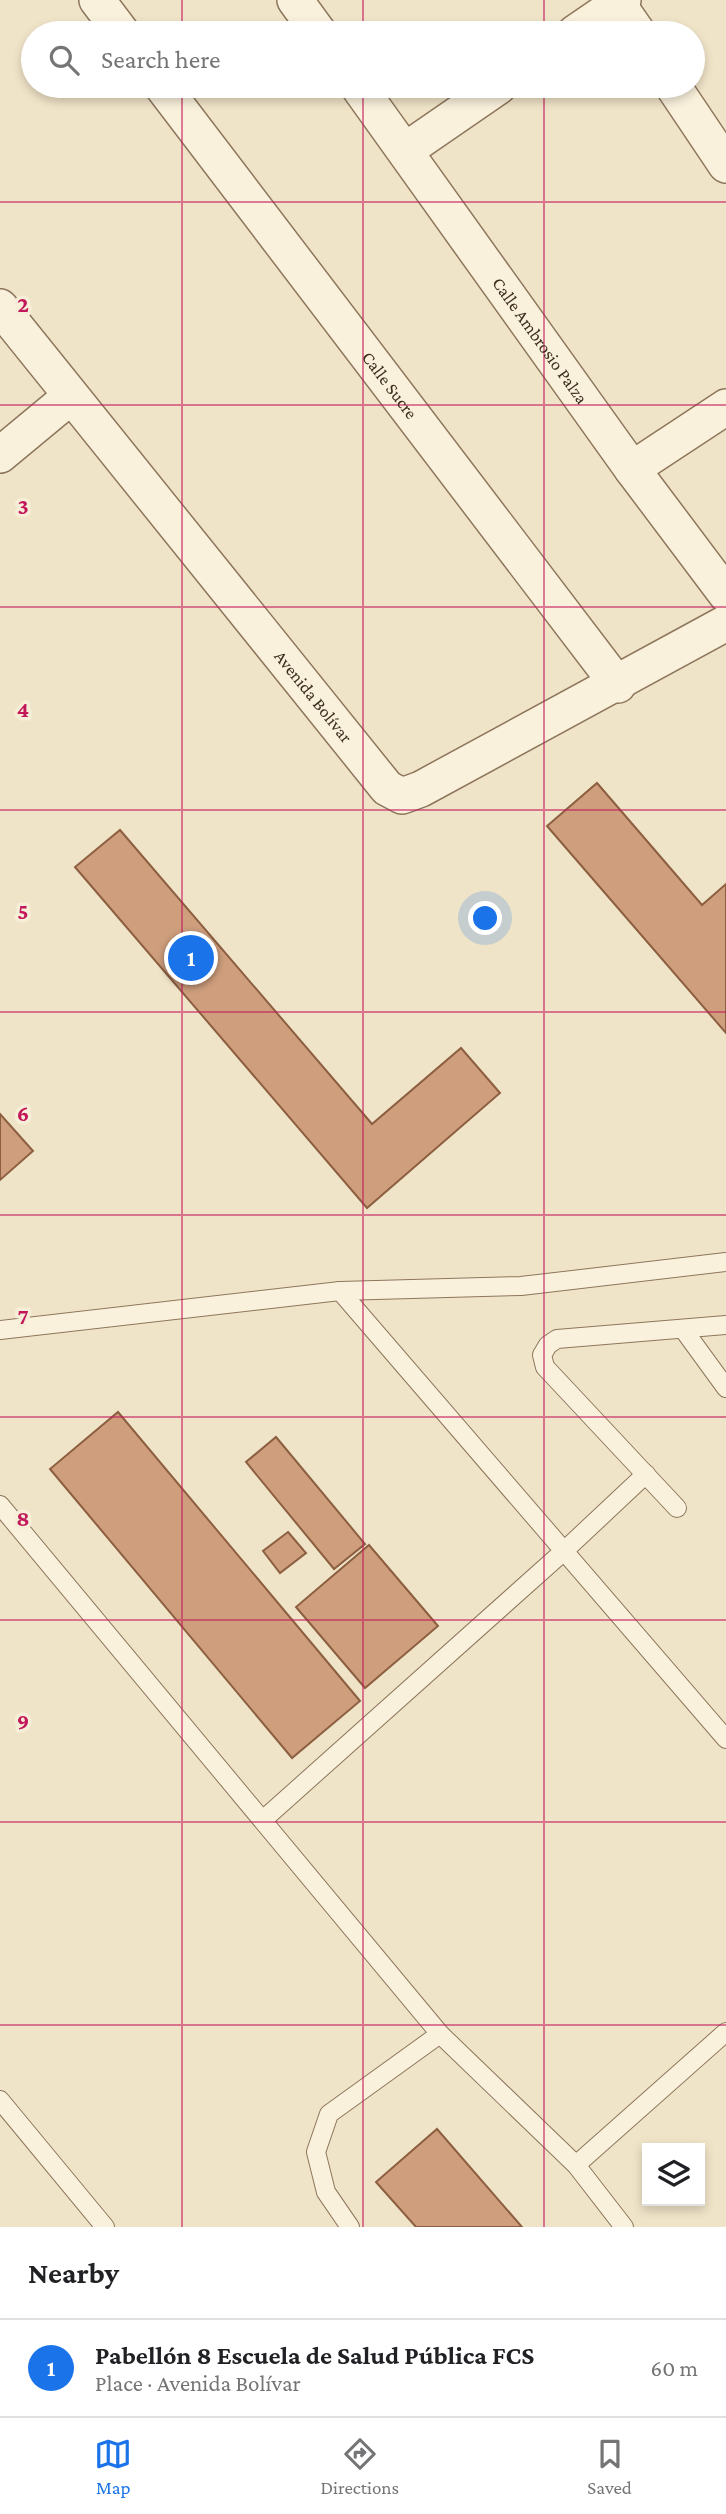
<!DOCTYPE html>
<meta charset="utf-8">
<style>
:root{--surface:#fff;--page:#f2f2f2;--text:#202124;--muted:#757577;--line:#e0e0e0;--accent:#1a73e8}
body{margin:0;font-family:"Crimson Pro",serif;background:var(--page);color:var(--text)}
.controls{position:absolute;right:21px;bottom:21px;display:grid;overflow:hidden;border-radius:0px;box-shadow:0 4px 10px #0003}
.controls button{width:63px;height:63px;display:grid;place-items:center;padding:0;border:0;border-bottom:2px solid var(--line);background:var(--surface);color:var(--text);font:35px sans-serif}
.you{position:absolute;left:486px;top:919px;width:24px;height:24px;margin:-18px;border:5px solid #fff;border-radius:50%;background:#1a73e8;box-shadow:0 0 0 10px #1a73e833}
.badge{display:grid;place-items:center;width:46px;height:46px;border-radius:50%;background:var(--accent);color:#fff;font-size:23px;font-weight:700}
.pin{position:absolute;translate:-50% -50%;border:4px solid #fff;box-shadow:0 2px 7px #0006}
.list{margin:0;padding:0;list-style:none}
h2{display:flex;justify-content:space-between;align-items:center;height:91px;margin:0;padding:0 28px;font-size:30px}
h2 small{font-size:23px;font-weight:400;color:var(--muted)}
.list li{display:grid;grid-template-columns:46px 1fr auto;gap:21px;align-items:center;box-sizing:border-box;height:98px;padding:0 28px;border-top:2px solid var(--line)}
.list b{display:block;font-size:26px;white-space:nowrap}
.list p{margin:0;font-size:23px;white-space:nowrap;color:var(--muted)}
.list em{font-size:23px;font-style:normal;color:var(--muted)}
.icon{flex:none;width:38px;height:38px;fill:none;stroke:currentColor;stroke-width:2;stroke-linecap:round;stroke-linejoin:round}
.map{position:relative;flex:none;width:726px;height:2227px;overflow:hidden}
.search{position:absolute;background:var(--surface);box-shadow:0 4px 10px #0003;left:21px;right:21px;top:21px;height:77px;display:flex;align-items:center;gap:18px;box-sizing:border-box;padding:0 24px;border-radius:38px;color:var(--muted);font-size:26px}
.sheet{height:189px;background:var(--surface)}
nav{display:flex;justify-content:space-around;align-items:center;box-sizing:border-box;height:98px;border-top:2px solid var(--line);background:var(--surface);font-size:19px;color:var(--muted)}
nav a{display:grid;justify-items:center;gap:4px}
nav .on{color:var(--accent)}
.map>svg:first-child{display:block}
.building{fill:#cf9f7d;stroke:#8d5f41;stroke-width:2}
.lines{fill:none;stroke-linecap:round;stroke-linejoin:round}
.lane-casing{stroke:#8d765c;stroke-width:20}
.street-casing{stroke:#8d765c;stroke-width:38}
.lane{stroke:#faf1dc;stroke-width:18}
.street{stroke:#faf1dc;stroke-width:35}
.grid{fill:none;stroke:#c2185b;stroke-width:2;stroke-opacity:0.55}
.labels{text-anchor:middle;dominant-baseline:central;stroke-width:7;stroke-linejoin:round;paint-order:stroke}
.street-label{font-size:18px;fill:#3d2e20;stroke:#f7eed8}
.grid-label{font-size:23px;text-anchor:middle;font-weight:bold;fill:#c2185b;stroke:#f7eed8;stroke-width:7;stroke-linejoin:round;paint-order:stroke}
</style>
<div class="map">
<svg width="726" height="2227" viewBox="0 0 726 2227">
<rect width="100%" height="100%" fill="#f0e4c8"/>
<g class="building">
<polygon points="597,783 702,905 726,884 726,1033 547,826"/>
<polygon points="120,830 372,1124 461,1048 500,1093 367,1208 75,867"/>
<polygon points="0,1114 33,1151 0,1180"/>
<polygon points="118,1412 360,1701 292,1758 50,1469"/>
<polygon points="276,1437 365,1544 334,1569 246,1462"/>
<polygon points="288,1532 306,1553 280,1573 263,1551"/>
<polygon points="369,1545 438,1626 365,1688 296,1607"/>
<polygon points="437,2129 522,2227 416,2227 376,2182"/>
</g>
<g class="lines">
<g class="lane-casing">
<g id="lane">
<polyline points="340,1291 726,1739"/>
<polyline points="683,1329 726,1388"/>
<polyline points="0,1330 340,1291 521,1286 726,1262"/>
<polyline points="0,1505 440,2034 576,2165 624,2227"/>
<polyline points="677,1508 545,1367 542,1355 548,1345 557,1339 726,1325"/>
<polyline points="264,1819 564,1551 646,1474"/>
<polyline points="0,2100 105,2227"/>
<polyline points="576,2165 726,2032"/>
<polyline points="350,2227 326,2192 316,2152 329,2114 440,2034"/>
</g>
</g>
<g class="street-casing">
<g id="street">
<polyline points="97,0 122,33"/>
<polyline points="295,0 319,33"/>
<polyline points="615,0 638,33"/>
<polyline points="575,33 623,0"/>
<path id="s1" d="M162,86l456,599"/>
<path id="s2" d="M358,86l274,383 94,125"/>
<polyline points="673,86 726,165"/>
<polyline points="406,150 499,86"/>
<path id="s3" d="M0,307l387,481 15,8 19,-7 305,-166"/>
<polyline points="0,455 70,397"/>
<polyline points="632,469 726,407"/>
</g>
</g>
<use href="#lane" class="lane"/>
<use href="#street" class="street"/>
</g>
<path class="grid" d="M182,0v33M363,0v33M544,0v33M182,86v2141M363,86v2141M544,86v2141M0,202h726M0,405h726M0,607h726M0,810h726M0,1012h726M0,1215h726M0,1417h726M0,1620h726M0,1822h726M0,2025h726"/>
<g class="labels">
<g class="street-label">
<text stroke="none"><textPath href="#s2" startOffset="313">Calle Ambrosio Palza</textPath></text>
<text stroke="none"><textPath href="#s1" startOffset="376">Calle Sucre</textPath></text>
<text stroke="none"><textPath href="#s3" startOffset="500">Avenida Bolívar</textPath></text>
</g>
</g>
<g class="grid-label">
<text x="23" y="312">2</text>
<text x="23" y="514">3</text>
<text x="23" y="717">4</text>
<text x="23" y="919">5</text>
<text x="23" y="1121">6</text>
<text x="23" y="1324">7</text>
<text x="23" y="1526">8</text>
<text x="23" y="1729">9</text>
</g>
</svg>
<div class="controls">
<button><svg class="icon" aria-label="layers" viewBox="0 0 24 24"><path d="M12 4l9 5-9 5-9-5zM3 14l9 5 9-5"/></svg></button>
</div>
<div class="you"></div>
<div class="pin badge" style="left:191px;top:958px">1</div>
<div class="search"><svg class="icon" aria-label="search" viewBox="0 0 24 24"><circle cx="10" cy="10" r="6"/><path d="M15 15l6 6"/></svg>Search here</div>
</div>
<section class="sheet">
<h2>Nearby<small></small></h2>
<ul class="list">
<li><span class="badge">1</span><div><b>Pabellón 8 Escuela de Salud Pública FCS</b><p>Place · Avenida Bolívar</p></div><em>60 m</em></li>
</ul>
</section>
<nav>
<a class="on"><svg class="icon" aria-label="map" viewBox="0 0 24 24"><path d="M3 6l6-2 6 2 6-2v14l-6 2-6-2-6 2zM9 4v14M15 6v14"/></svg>Map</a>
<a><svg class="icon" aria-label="directions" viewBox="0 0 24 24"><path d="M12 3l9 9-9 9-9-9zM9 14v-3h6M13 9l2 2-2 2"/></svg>Directions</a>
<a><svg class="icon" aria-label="saved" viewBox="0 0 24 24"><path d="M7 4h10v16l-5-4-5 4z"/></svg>Saved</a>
</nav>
